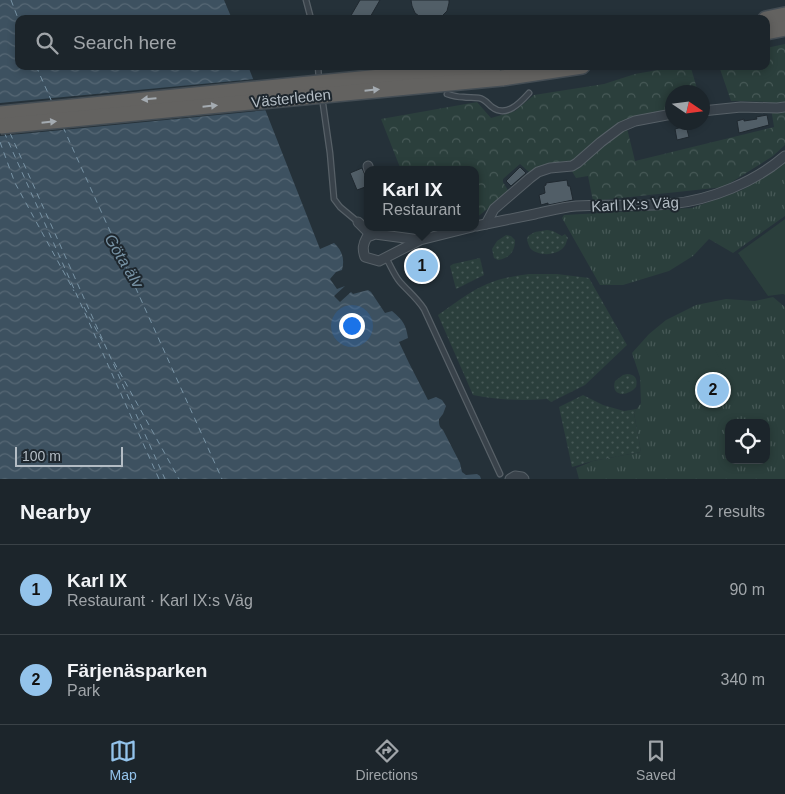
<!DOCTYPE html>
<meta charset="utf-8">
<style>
:root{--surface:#1c252b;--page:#252d33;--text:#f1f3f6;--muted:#a0a5a9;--line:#3a4247;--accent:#93c3eb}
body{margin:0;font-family:Helvetica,sans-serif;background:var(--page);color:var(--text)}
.controls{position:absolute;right:15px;bottom:15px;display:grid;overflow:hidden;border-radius:10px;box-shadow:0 2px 8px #0003}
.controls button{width:45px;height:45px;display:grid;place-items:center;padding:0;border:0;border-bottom:1px solid var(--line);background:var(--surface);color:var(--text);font:25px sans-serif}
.compass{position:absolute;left:665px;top:85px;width:45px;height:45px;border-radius:50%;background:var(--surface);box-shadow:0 2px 8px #0003;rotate:103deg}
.scale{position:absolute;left:15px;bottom:12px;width:108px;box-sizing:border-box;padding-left:5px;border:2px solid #b4bdc5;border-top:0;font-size:14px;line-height:18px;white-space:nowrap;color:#b4bdc5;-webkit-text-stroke:4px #1e272e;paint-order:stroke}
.you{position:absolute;left:351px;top:325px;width:18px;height:18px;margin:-12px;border:4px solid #fff;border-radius:50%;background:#1a73e8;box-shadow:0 0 0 8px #1a73e833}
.badge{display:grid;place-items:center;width:32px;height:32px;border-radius:50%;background:var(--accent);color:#111;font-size:16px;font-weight:700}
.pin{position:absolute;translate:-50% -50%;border:2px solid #fff;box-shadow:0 1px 5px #0006}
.popup{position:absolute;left:364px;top:166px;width:115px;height:65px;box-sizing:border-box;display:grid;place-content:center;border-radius:10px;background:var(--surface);filter:drop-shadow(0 1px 4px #0005);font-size:16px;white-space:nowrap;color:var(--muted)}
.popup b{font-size:19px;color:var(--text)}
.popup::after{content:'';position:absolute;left:50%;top:100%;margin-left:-10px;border:10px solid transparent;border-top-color:var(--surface)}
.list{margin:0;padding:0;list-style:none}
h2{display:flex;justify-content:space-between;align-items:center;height:65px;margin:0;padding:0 20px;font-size:21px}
h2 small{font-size:16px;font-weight:400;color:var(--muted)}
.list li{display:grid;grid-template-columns:32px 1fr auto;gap:15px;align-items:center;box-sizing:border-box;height:90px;padding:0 20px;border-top:1px solid var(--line)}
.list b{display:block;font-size:19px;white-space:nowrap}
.list p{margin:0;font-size:16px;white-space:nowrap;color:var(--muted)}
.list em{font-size:16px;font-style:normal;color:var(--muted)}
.icon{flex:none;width:28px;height:28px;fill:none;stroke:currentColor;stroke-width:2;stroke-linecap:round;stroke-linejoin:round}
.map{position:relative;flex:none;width:785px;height:479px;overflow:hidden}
.search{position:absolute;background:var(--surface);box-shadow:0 2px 8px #0003;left:15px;right:15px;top:15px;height:55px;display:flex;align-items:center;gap:12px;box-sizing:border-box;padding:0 18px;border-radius:10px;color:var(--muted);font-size:19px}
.sheet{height:245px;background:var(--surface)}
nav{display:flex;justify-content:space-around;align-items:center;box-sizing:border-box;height:70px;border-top:1px solid var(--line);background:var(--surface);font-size:14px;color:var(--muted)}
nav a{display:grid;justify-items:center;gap:2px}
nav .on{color:var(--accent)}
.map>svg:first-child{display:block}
.grass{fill:url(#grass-dots)}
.forest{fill:url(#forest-crowns)}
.park{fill:url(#park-tufts);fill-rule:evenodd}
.garden{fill:#2b3f3c}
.water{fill:url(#water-waves)}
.pier{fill:#253139}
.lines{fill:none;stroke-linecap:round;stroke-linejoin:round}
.ferry{stroke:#7893a5;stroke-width:1;stroke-dasharray:6 5;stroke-linecap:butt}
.building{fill:#515e67;stroke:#202930}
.service-casing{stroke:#576067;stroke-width:7}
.minor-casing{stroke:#576067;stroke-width:11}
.trunk-casing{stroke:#444d54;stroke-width:18}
.service{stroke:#39424a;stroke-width:4.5}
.minor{stroke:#39424a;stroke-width:9}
.trunk{stroke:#636260;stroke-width:15}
.trunk-bridge-casing{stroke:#444d54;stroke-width:18;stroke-linecap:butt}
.trunk-bridge{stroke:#636260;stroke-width:15}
.oneway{fill:#a4abb1}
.labels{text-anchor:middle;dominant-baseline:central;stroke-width:4;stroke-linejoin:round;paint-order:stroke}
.street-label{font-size:15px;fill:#b4bdc5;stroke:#1e272e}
.water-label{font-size:16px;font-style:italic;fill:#7893a5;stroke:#1e272e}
</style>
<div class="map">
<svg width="785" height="479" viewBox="0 0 785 479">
<defs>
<pattern id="grass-dots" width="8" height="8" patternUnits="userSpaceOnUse" patternTransform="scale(1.25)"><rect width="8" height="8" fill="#2b3f3c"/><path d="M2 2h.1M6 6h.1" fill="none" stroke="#475957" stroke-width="1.8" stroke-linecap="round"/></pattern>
<pattern id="forest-crowns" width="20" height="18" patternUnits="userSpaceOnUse" patternTransform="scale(1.25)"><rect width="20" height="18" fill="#2b3f3c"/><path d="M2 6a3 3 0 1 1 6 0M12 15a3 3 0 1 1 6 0" fill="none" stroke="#475957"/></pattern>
<pattern id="park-tufts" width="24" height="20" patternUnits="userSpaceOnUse" patternTransform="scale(1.25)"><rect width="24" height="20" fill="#2b3f3c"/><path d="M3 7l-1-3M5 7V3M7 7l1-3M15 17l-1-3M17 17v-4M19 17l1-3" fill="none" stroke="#475957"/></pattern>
<pattern id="water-waves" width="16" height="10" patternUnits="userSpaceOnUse" patternTransform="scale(1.25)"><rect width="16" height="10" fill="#3d5160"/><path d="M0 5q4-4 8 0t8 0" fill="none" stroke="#576875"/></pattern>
</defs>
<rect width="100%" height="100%" fill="#253139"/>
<g class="grass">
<path d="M547,230l6,1 9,5 3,-2 3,4c-2,4 -2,8 -6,11 -8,7 -25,7 -32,-1 -1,-2 -2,-5 -3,-8l1,-4 7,-4z"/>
<path d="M506,235l5,1 4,4c0,12 -6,18 -17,20l-4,-2 -2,-9 5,-8z"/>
<polygon points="480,258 484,275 456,289 450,266 453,264"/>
<path d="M529,274h28l32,4 38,67 -42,40 -34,17 -4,-3c-25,2 -49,1 -74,-4l-35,-80c16,-11 32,-24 49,-31 14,-6 28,-8 42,-10z"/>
<path d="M627,374c8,0 11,5 9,13 -8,10 -26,10 -21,-6l8,-6z"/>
<polygon points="583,395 603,405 624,411 637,409 634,413 641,452 593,461 572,467 559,407"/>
</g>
<polygon class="forest" points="785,44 785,145 773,156 724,187 593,201 588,176 576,178 567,163 529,172 520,164 503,179 503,182 509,192 476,218 476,170 401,170 381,119 477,102 491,118 515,111 534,95 604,84 635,74 680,66 700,66 691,68 698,92 672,92 672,112 625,120 635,161 774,127 770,102 731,101 719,66 766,66 766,48"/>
<g class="park">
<polygon points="785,162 785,216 733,253 709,239 693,256 669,271 623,285 600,285 562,218 564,215 692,208 742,190"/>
<path d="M773,297l12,10v172h-206l-3,-11 17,-7 48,-9 -7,-39 7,-10 -1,-26 -8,-24 17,-19 17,-14 30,-15 30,-6 29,2zM729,423h37v37h-37z"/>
</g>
<g class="garden">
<polygon points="785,219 785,295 783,294 768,296 738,253"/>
<polygon points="715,350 729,375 740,385 721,405 685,379"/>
</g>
<path class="water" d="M0,0h224l8,19h-213v47h229l72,183 14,-6c8,7 11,16 8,27l-6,2 -6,7 7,10 8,-3 -11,10 6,6 11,-10 2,2 15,-4 3,2 14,21 7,-2c11,9 14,14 16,27l-9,4 10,21 19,37 8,-3 6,3 4,6 -3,8 -4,5c0,5 0,8 4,11l17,33 2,9 4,3 11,-1 3,2 1,3h-481z"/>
<polygon class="pier" points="255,79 268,110 0,136 0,103"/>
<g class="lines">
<g class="ferry">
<polyline points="11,0 19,21"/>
<polyline points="36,66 52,102"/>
<polyline points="63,127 222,479"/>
<polyline points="4,132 159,479"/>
<polyline points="10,133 165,479"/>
<polyline points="0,142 15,183 74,291"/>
<polyline points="84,307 105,346"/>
<polyline points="114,362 179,479"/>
</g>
</g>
<g class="building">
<polygon points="360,0 380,0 369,19 349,19"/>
<polygon points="411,0 449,0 449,3 447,11 442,16 438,19 423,19 415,13 412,6"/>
<polygon points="767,115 769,125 739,133 737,121 744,119 744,121 757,119 756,117"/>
<polygon points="686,126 689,137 677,140 675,129"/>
<polygon points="520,167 526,173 511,186 506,181"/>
<polygon points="362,168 368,182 368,186 357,190 350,173"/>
<polygon points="567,180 568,186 570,186 573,200 548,205 548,203 541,205 539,195 545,193 544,186 546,185 546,183"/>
<polygon points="421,255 434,269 424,278 415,268 410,273 406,269"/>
</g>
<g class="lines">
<g class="service-casing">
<g id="service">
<polyline points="306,0 311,19"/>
<polyline points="318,66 319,80"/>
<path d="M447,94c6,2 10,3 16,3 5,1 11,0 16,1 6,1 9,6 13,9 14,11 28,-4 37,-14"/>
<polyline points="322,97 330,153 334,199 340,207 358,222"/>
<polyline points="419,227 423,239"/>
<path d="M386,258c5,8 8,17 14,24 8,9 17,16 24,27l76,165"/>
</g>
</g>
<g class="minor-casing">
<g id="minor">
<polyline points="702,111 741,107 777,108 785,107"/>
<polyline points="368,166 369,170"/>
<polyline points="358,222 371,235"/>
<polyline points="486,224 494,209 530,178 538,172 550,168 572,166 577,163 601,142 621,127 635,121 672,114"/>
<path d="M476,226c20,-4 39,-8 59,-12 14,-3 28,-7 41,-8 32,-2 64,1 95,-2 40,-4 84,-22 114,-48"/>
<path d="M420,240l-45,-6 -8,3c-4,7 -5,12 -2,20l14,4 41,-21 52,-13"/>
<polyline points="510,479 515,476 522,477 524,479"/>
</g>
</g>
<g class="trunk-casing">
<g id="trunk">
<polyline points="766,19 785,15"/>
<polyline points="766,32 785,28"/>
<polyline points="502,78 582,66"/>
</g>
</g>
<use href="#service" class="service"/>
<use href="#minor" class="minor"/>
<use href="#trunk" class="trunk"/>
<g class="trunk-bridge-casing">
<g id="trunk-bridge">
<polyline points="0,114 494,66"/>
<polyline points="0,126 502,78"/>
</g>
</g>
<use href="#trunk-bridge" class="trunk-bridge"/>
</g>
<defs><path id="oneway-solid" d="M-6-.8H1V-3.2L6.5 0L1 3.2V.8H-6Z" transform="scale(1.25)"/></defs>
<g class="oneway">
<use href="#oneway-solid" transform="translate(372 90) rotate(-6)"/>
<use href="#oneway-solid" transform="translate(149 99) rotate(175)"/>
<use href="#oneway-solid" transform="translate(210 106) rotate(-6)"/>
<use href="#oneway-solid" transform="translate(49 122) rotate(-6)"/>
</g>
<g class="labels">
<g class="street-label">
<text transform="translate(291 98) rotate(-6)">Västerleden</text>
<text transform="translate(635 204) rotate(-3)">Karl IX:s Väg</text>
</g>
<g class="water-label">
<text transform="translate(124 261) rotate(59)">Göta älv</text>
</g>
</g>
</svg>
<div class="controls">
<button><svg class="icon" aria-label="locate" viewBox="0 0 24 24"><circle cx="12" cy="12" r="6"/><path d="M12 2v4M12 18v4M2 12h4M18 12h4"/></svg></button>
</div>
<svg class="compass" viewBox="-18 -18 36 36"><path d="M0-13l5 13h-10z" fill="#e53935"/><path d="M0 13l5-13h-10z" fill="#a0a5a9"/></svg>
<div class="scale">100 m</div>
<div class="you"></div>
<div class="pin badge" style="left:422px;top:266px">1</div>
<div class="popup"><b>Karl IX</b>Restaurant</div>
<div class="pin badge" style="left:713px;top:390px">2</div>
<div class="search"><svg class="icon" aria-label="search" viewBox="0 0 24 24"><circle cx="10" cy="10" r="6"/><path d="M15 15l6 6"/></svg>Search here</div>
</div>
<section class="sheet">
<h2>Nearby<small>2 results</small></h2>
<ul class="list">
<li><span class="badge">1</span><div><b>Karl IX</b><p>Restaurant · Karl IX:s Väg</p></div><em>90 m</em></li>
<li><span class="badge">2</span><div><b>Färjenäsparken</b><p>Park</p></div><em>340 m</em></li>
</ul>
</section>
<nav>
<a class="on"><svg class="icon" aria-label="map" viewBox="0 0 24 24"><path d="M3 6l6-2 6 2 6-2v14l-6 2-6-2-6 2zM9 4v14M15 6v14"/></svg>Map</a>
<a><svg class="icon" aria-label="directions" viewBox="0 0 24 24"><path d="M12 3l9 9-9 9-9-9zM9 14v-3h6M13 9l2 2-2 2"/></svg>Directions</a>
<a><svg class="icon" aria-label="saved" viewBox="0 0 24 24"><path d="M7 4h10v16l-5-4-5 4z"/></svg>Saved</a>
</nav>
